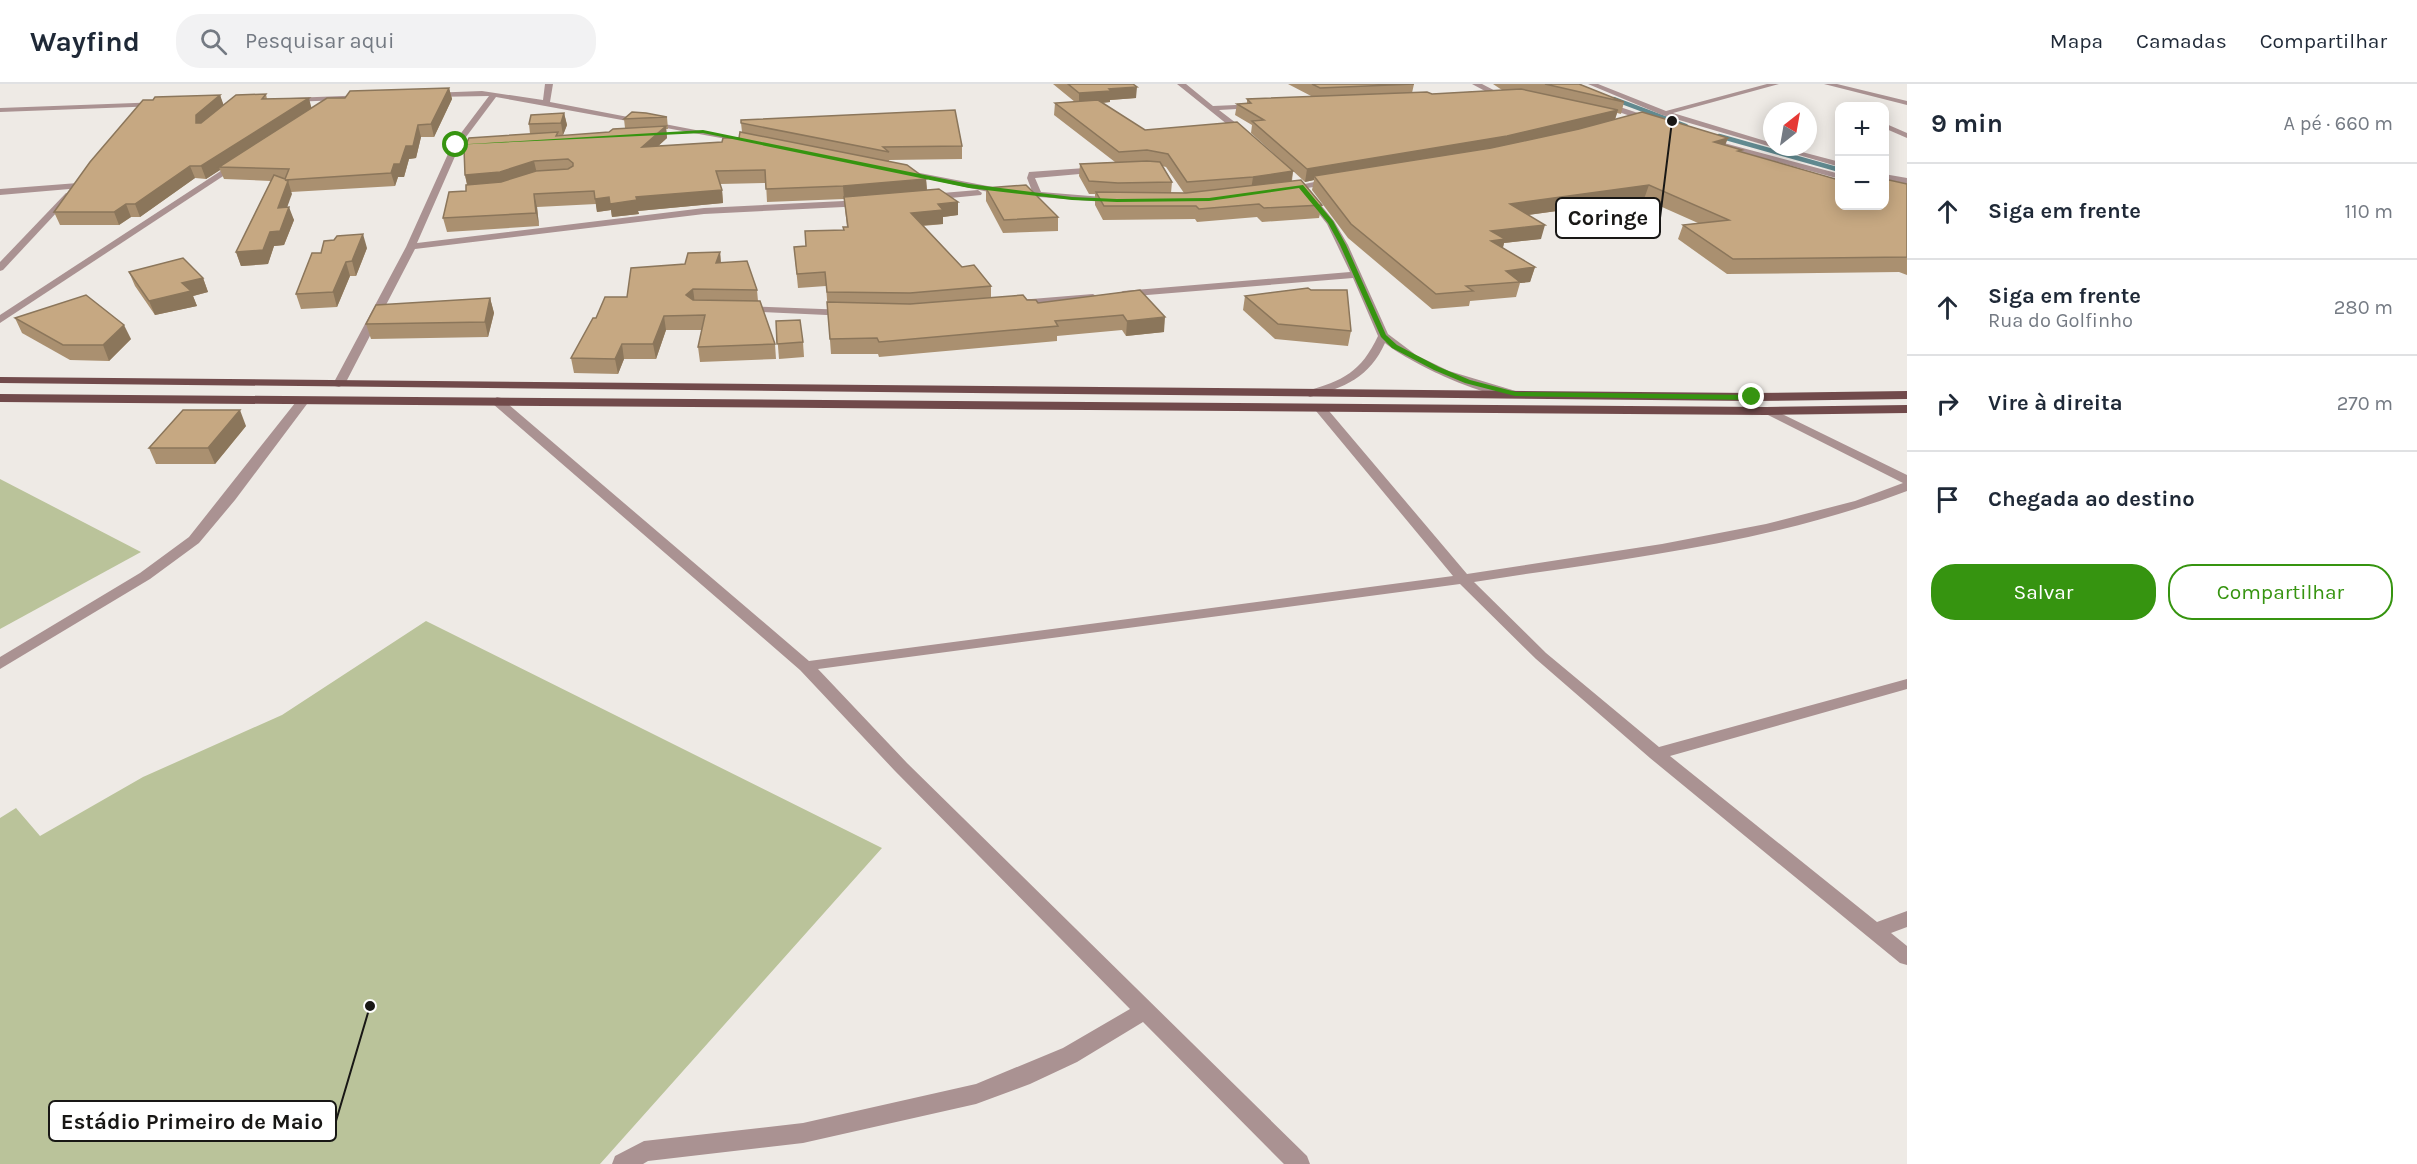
<!DOCTYPE html>
<html lang="pt">
<meta charset="utf-8">
<style>
:root{--surface:#fff;--page:#f2f2f3;--text:#1f2937;--muted:#747a83;--line:#e0e1e3;--accent:#369410}
body{margin:0;font-family:Karla,sans-serif;background:var(--page);color:var(--text)}
.controls{position:absolute;right:18px;top:18px;display:grid;overflow:hidden;border-radius:12px;box-shadow:0 3px 15px #0003}
.controls button{width:54px;height:54px;display:grid;place-items:center;padding:0;border:0;border-bottom:2px solid var(--line);background:var(--surface);color:var(--text);font:30px sans-serif}
.compass{position:absolute;left:1763px;top:18px;width:54px;height:54px;border-radius:50%;background:var(--surface);box-shadow:0 3px 15px #0003;rotate:31deg}
.stop{position:absolute;width:18px;height:18px;margin:-14px;border:4px solid #369410;border-radius:50%;background:#fff}
.stop.end{background:#369410;border-color:#fff;box-shadow:0 2px 6px #0008}
.list{margin:0;padding:0;list-style:none}
h2{display:flex;justify-content:space-between;align-items:center;height:78px;margin:0;padding:0 24px;font-size:26px}
h2 small{font-size:20px;font-weight:400;color:var(--muted)}
.list li{display:grid;grid-template-columns:39px 1fr auto;gap:18px;align-items:center;box-sizing:border-box;height:96px;padding:0 24px;border-top:2px solid var(--line)}
.list b{display:block;font-size:22px;white-space:nowrap}
.list p{margin:0;font-size:20px;white-space:nowrap;color:var(--muted)}
.list em{font-size:20px;font-style:normal;color:var(--muted)}
.actions{display:flex;gap:12px;padding:18px 24px}
.actions a{flex:1;padding:14px 0;border:2px solid var(--accent);border-radius:24px;text-align:center;font-size:21px;color:var(--accent)}
.actions .main{background:var(--accent);color:#fff}
.icon{flex:none;width:33px;height:33px;fill:none;stroke:currentColor;stroke-width:2;stroke-linecap:round;stroke-linejoin:round}
.map{position:relative;flex:none;width:1907px;height:1080px;overflow:hidden}
header{display:flex;align-items:center;gap:36px;box-sizing:border-box;height:84px;padding:0 30px;background:var(--surface);border-bottom:2px solid var(--line)}
header strong{font-size:28px}
nav{display:flex;gap:33px;margin-inline-start:auto;font-size:21px}
.search{width:420px;height:54px;background:var(--page);display:flex;align-items:center;gap:15px;box-sizing:border-box;padding:0 21px;border-radius:24px;color:var(--muted);font-size:22px}
main{display:flex}
aside{flex:1;background:var(--surface)}
.map>svg:first-child{display:block}
.green{fill:#bac39a}
.lines{fill:none;stroke-linecap:round;stroke-linejoin:round}
.stream{stroke:#618a90;stroke-width:4.5}
.minor{fill:#aa9292;fill-rule:evenodd}
.major{fill:#714a4b;fill-rule:evenodd}
.wall{fill:#aa9070;fill-rule:evenodd}
.shaded-wall{fill:#8b765b}
.building{fill:#c6a882;stroke:#8b765b;stroke-width:1.5}
.route{fill:#369410}
.leader{fill:none;stroke:#181715;stroke-width:2}
.callout-dot{fill:#181715;stroke:#fff;stroke-width:2}
.callout{fill:#fff;stroke:#181715;stroke-width:2}
.callout-label{font-size:22px;text-anchor:middle;font-weight:bold;fill:#181715}
</style>
<header>
<strong>Wayfind</strong>
<div class="search"><svg class="icon" aria-label="search" viewBox="0 0 24 24"><circle cx="10" cy="10" r="6"/><path d="M15 15l6 6"/></svg>Pesquisar aqui</div>
<nav><a>Mapa</a><a>Camadas</a><a>Compartilhar</a></nav>
</header>
<main>
<div class="map">
<svg width="1907" height="1080" viewBox="0 0 1907 1080">
<rect width="100%" height="100%" fill="#eeeae5"/>
<g class="green">
<polygon points="0,395 141,468 0,545"/>
<polygon points="426,537 882,764 600,1080 0,1080 0,734 16,724 40,752 143,693 282,631"/>
</g>
<g class="lines">
<g class="stream">
<polyline points="1614,15 1686,42"/>
<polyline points="1719,52 1840,86"/>
</g>
<g class="minor">
<polygon points="545,0 553,0 550,18 758,58 754,60 496,13 460,61 417,159 704,124 864,116 868,119 864,122 704,130 415,165 345,300 339,303 335,302 333,300 406,163 452,61 489,12 432,13 429,9 482,7 543,16"/>
<polygon points="1177,0 1186,0 1213,22 1258,20 1258,24 1255,24 1219,26 1249,49 1249,53 1243,53"/>
<polygon points="1472,0 1482,0 1505,12 1498,14"/>
<polygon points="1588,0 1598,0 1666,27 1767,0 1779,0 1673,29 1772,59 1772,63 1783,63 1840,78 1840,83 1662,31"/>
<polygon points="1824,0 1837,0 1907,17 1907,21"/>
<polygon points="369,11 366,15 291,18 287,16 291,14"/>
<polygon points="162,18 162,22 159,22 0,28 0,24"/>
<polygon points="1605,18 1656,35 1657,37 1650,39 1602,22 1601,20"/>
<polygon points="1884,39 1907,49 1907,54 1884,44"/>
<polygon points="1724,59 1840,90 1840,95 1721,63 1721,59"/>
<polygon points="236,77 243,79 0,239 0,231"/>
<polygon points="1099,83 1102,84 1102,88 1035,94 1041,108 1115,114 1119,117 1118,119 998,110 900,89 904,86 998,104 1032,107 1027,94 1029,88"/>
<polygon points="1884,90 1907,94 1907,100 1884,95"/>
<polygon points="1333,94 1336,95 1336,99 1285,108 1281,105"/>
<polygon points="78,99 82,102 81,104 0,111 0,105"/>
<polygon points="978,106 982,109 981,111 930,116 926,113 930,110"/>
<polygon points="66,109 73,111 3,186 0,187 0,178"/>
<path d="M1309,109l3,1 22,27 14,24 40,89 28,21 33,16 70,21v4c-29,6 -111,-34 -134,-53 -15,34 -41,45 -75,54l-4,-2v-4c37,-10 55,-19 72,-55l-25,-58 -230,19 -5,-3 5,-3 227,-19 -23,-48 -22,-28z"/>
<polygon points="1093,210 1098,213 1097,215 1019,222 1014,219 1019,216"/>
<polygon points="743,222 848,226 853,229 848,232 739,227 738,225"/>
<polygon points="303,313 307,314 307,320 235,416 199,459 150,495 0,585 0,573 140,489 189,453 299,314"/>
<path d="M497,313l4,1 308,263 644,-85 -137,-165 -2,-3 6,-4 4,1 143,169 195,-30 104,-20 89,-23 48,-18 -143,-72 6,-4 4,1 137,67v16c-138,53 -288,68 -433,91l72,71 113,94 248,-68v10l-237,67 207,166 30,-11v16l-16,6 16,13v19l-7,-2 -33,-27 -217,-178 -114,-99 -76,-75 -642,85 89,94 400,393 3,8h-26l-141,-142 -66,40 -47,22 -54,20 -173,39 -155,18 -5,3h-31l3,-8 29,-15 159,-18 173,-39 87,-36 67,-39 -235,-238 -95,-101 -307,-266 -2,-3z"/>
</g>
<g class="major">
<polygon points="0,293 1752,309 1907,307 1907,315 1752,317 0,299"/>
<polygon points="0,310 1766,323 1907,321 1907,329 1766,331 0,318"/>
</g>
</g>
<g class="wall">
<path d="M1053,0h80l3,14 -26,2v2l-8,1 43,27 138,32 -32,-29 1,-8 -17,-10 2,-11 10,-1v-4l66,-2 -25,-13h126l-2,9 20,1 70,-4 -9,-6h86l45,18 -3,12 -4,-1 -2,7 110,25 17,5 -1,2 98,54 68,-22v91l-8,-3 -172,2 -49,-35 5,-14 15,-2 -54,-24 -116,16 13,24 -37,4 -1,5 32,19 -5,15 -10,1 -4,14 -46,4 -1,5 -37,3 -84,-71 -36,-48 2,-10 -9,2 -12,-11 -1,10 30,24 -3,13 -57,4 -5,-5 -60,5 -2,-3 -92,1 -8,-15v-11h-6l-10,-18 1,-12 35,-2 -61,-47 1,-12 20,-1zM1162,82l4,1 18,26h-13l1,-11z"/>
<polygon points="449,4 452,15 434,53 421,53 416,74 409,75 404,93 398,93 395,102 291,108 287,123 294,136 284,161 274,162 268,180 241,182 236,168 271,97 224,95 220,86 206,95 195,94 140,133 131,133 119,141 60,141 54,128 220,11 223,21 266,10 267,15 312,24 345,14"/>
<polygon points="564,29 567,41 563,51 558,51 558,52 609,48 625,44 624,35 667,33 668,45 666,45 667,54 658,62 722,58 739,54 742,48 741,39 962,62 962,75 889,76 889,78 926,95 927,106 958,118 958,131 943,133 943,140 923,142 962,183 991,202 991,214 1027,216 1038,219 1140,206 1164,248 1126,252 1122,246 1057,252 1057,257 879,273 878,270 831,270 826,202 798,204 794,163 806,162 843,146 847,143 844,115 767,118 766,99 720,100 722,106 723,119 638,127 639,130 612,133 611,126 597,128 596,120 537,123 539,142 447,148 443,134 466,107 467,101 465,91 530,50 529,40"/>
<polygon points="986,104 1058,133 1058,147 1003,149 986,117"/>
<polygon points="367,164 356,192 350,192 337,223 301,225 296,210"/>
<polygon points="720,168 721,179 757,206 758,217 775,260 776,275 700,278 698,263 702,246 666,246 656,275 624,275 618,290 574,289 571,274 596,234 627,213 685,180"/>
<polygon points="129,188 203,194 208,208 193,212 197,222 155,231 135,202"/>
<polygon points="1311,206 1351,247 1348,262 1275,255 1243,226 1245,212"/>
<polygon points="490,214 494,229 488,253 371,255 366,240"/>
<polygon points="15,234 131,255 109,277 70,276 22,249"/>
<polygon points="776,237 803,258 804,273 779,275"/>
<polygon points="246,342 215,380 156,380 149,364"/>
</g>
<g class="shaded-wall">
<polygon points="1137,3 1136,14 1110,16 1110,18 1079,21 1079,9 1109,5"/>
<polygon points="449,4 452,15 434,53 431,40"/>
<polygon points="220,11 224,22 201,43 196,39 196,31"/>
<polygon points="309,14 312,26 219,83 220,86 206,95 201,82"/>
<polygon points="1618,26 1614,38 1504,64 1314,92 1314,96 1305,98 1307,85"/>
<polygon points="564,29 567,41 563,51 561,39"/>
<polygon points="418,41 421,53 416,74 409,75 404,93 398,93 395,102 391,89 394,80"/>
<polygon points="666,42 667,54 644,75 642,63"/>
<polygon points="1728,54 1723,67 1714,58"/>
<polygon points="534,77 537,90 503,101 468,104 465,91"/>
<polygon points="190,82 195,94 140,133 135,120"/>
<polygon points="1293,87 1291,99 1251,106 1253,93"/>
<polygon points="926,95 927,108 844,115 843,102"/>
<polygon points="288,97 292,110 282,137 278,124"/>
<polygon points="1649,101 1644,115 1506,134 1510,120"/>
<polygon points="722,106 723,119 638,127 639,130 612,133 611,126 597,128 595,115 609,113 636,113"/>
<polygon points="534,110 537,123 539,142 536,129"/>
<polygon points="958,118 958,131 943,133 943,140 912,142 911,129 938,120"/>
<polygon points="126,120 131,133 119,141 114,128"/>
<polygon points="289,123 294,136 284,161 274,162 268,180 241,182 236,168 270,148"/>
<polygon points="1545,141 1541,155 1504,159 1501,170 1487,172 1491,147"/>
<polygon points="363,150 367,164 356,192 352,177"/>
<polygon points="720,168 721,182 716,179"/>
<polygon points="346,178 350,192 337,223 333,208"/>
<polygon points="1535,183 1530,198 1520,199 1520,198 1506,187"/>
<polygon points="203,194 208,208 193,212 197,222 155,231 149,217 182,199"/>
<polygon points="693,205 695,220 686,211"/>
<polygon points="490,214 494,229 488,253 485,238"/>
<polygon points="664,232 666,246 656,275 653,260"/>
<polygon points="1165,233 1164,248 1126,252 1127,237"/>
<polygon points="124,241 131,255 109,277 103,261"/>
<polygon points="622,260 624,275 618,290 615,275"/>
<polygon points="240,326 246,342 215,380 208,364"/>
</g>
<g class="building">
<polygon points="1068,0 1133,0 1137,3 1109,5 1111,7 1079,9"/>
<polygon points="1312,0 1414,0 1320,4"/>
<polygon points="1545,0 1579,0 1624,18"/>
<polygon points="449,4 431,40 418,41 413,62 406,62 400,80 394,80 391,89 285,96 288,97 278,124 289,123 280,147 270,148 263,166 236,168 274,91 285,95 289,85 219,83 327,14 345,14 350,7"/>
<polygon points="1521,5 1618,26 1507,52 1307,85 1252,37 1264,36 1237,20 1251,19 1247,15 1427,8 1432,10"/>
<polygon points="266,10 262,15 309,14 201,82 190,82 135,120 126,120 114,128 54,128 90,78 143,16 153,16 155,13 220,11 196,31 196,39 201,39 236,11"/>
<polygon points="1098,16 1145,46 1237,38 1293,87 1253,93 1187,98 1168,70 1147,66 1119,68 1055,19"/>
<polygon points="955,26 962,62 883,63 889,68 741,39 741,36"/>
<polygon points="632,28 646,29 667,33 624,35"/>
<polygon points="1642,28 1728,54 1714,58 1742,66 1738,67 1839,96 1839,122 1884,122 1884,99 1889,96 1907,100 1907,173 1733,175 1683,141 1729,136 1649,101 1510,120 1545,141 1491,147 1505,155 1491,157 1535,183 1506,187 1520,198 1466,202 1473,207 1436,210 1351,140 1314,92 1491,64 1579,45"/>
<polygon points="564,29 561,39 529,40 531,31"/>
<polygon points="666,42 642,63 722,58 723,54 739,54 740,48 907,81 926,95 843,102 766,105 765,86 716,87 722,106 636,113 637,116 610,120 609,113 595,115 594,107 534,110 536,129 443,134 449,108 466,107 466,101 501,98 536,87 568,85 573,82 573,79 568,75 534,77 500,88 465,91 464,65 469,54 558,48 556,52 609,48 613,45"/>
<polygon points="1147,77 1160,78 1172,98 1118,99 1089,97 1080,80"/>
<polygon points="1301,96 1322,121 1264,124 1259,120 1199,125 1196,122 1104,122 1096,108 1186,109"/>
<polygon points="1026,101 1058,133 1004,136 986,104"/>
<polygon points="939,105 958,118 938,120 943,126 911,129 962,183 974,181 991,202 910,209 827,208 825,188 797,190 794,163 806,162 805,147 844,146 843,143 848,143 844,113"/>
<polygon points="363,150 352,177 346,178 333,208 296,210 312,169 321,169 324,157 334,156 337,152"/>
<polygon points="720,168 716,179 747,177 757,206 693,205 686,211 693,216 760,217 775,260 698,263 705,231 664,232 653,260 622,260 615,275 571,274 593,234 596,234 605,213 627,213 631,184 685,180 688,169"/>
<polygon points="183,174 203,194 182,199 191,207 149,217 129,188"/>
<polygon points="1308,204 1311,206 1347,206 1351,247 1278,240 1245,212"/>
<polygon points="1140,206 1165,233 1127,237 1123,231 1055,237 1058,242 879,258 877,254 830,255 827,218 910,220 1023,211 1027,216 1036,216 1038,219"/>
<polygon points="86,211 124,241 103,261 63,261 15,234"/>
<polygon points="490,214 485,238 366,240 376,221"/>
<polygon points="800,236 803,258 777,260 776,237"/>
<polygon points="183,326 240,326 208,364 149,364"/>
</g>
<polygon class="route" points="703,46 969,100 1072,113 1117,115 1209,114 1303,101 1333,137 1346,161 1386,251 1397,261 1439,283 1470,296 1516,308 1752,311 1756,313 1752,316 1515,312 1465,299 1434,286 1392,264 1381,253 1340,161 1328,139 1299,104 1209,117 1117,118 1072,116 969,104 703,49 453,61"/>
<path class="leader" d="M1672 37L1660 134M370 922L336 1037"/>
<g class="callout-dot">
<circle cx="1672" cy="37" r="6"/>
<circle cx="370" cy="922" r="6"/>
</g>
<g class="callout">
<rect x="1556" y="114" width="104" height="40" rx="6"/>
<rect x="49" y="1017" width="287" height="40" rx="6"/>
</g>
<g class="callout-label">
<text x="1608" y="141">Coringe</text>
<text x="192" y="1045">Estádio Primeiro de Maio</text>
</g>
</svg>
<div class="controls">
<button>+</button>
<button>−</button>
</div>
<svg class="compass" viewBox="-18 -18 36 36"><path d="M0-13l5 13h-10z" fill="#e53935"/><path d="M0 13l5-13h-10z" fill="#747a83"/></svg>
<div class="stop" style="left:456px;top:61px"></div>
<div class="stop end" style="left:1752px;top:313px"></div>
</div>
<aside>
<h2>9 min<small>A pé · 660 m</small></h2>
<ul class="list">
<li><svg class="icon" aria-label="ahead" viewBox="0 0 24 24"><path d="M12 20V5M6 11l6-6 6 6"/></svg><div><b>Siga em frente</b></div><em>110 m</em></li>
<li><svg class="icon" aria-label="ahead" viewBox="0 0 24 24"><path d="M12 20V5M6 11l6-6 6 6"/></svg><div><b>Siga em frente</b><p>Rua do Golfinho</p></div><em>280 m</em></li>
<li><svg class="icon" aria-label="right" viewBox="0 0 24 24"><path d="M7 20v-9h11M14 6l5 5-5 5"/></svg><div><b>Vire à direita</b></div><em>270 m</em></li>
<li><svg class="icon" aria-label="arrive" viewBox="0 0 24 24"><path d="M6 21V4h12l-3 4 3 4H6"/></svg><div><b>Chegada ao destino</b></div></li>
</ul>
<div class="actions"><a class="main">Salvar</a><a>Compartilhar</a></div>
</aside>
</main>
